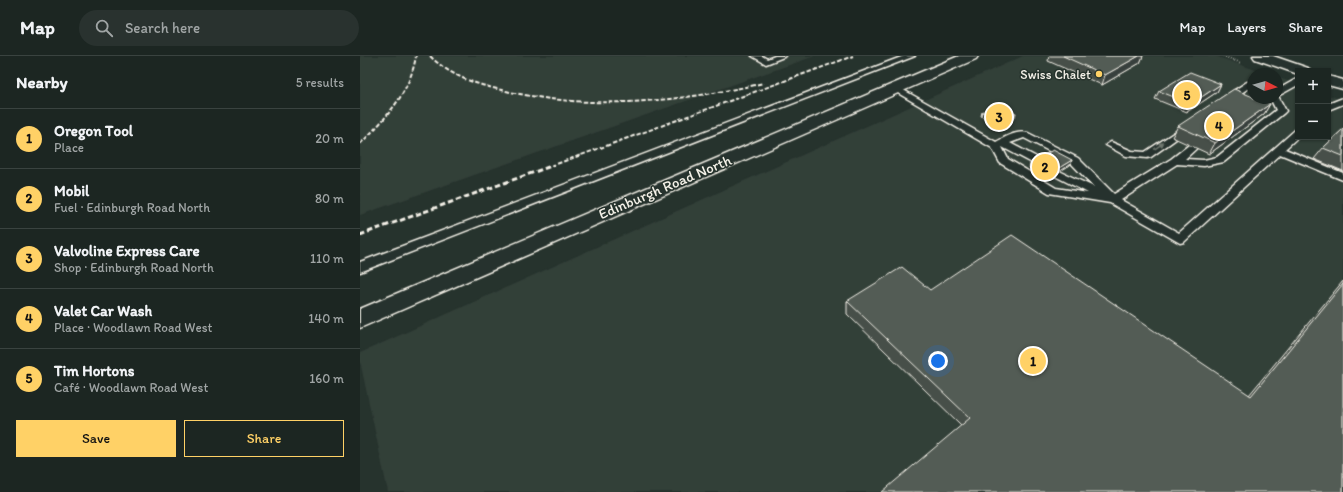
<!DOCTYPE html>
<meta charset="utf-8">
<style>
:root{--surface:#1c2622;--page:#29322f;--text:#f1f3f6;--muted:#a0a5a5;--line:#3a4340;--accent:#ffd166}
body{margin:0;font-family:Itim,sans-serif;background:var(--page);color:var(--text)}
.controls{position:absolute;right:12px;top:12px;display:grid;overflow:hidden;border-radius:0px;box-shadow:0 1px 3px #0004}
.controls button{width:36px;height:36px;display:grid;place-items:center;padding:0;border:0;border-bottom:1px solid var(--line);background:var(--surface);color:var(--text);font:20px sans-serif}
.compass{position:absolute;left:887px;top:12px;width:36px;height:36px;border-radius:50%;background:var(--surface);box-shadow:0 1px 3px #0004;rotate:96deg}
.you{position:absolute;left:578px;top:305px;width:14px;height:14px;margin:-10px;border:3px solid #fff;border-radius:50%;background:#1a73e8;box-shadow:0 0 0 6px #1a73e833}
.badge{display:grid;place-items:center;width:26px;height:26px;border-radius:50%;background:var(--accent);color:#111;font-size:13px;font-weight:700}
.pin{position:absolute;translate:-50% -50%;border:2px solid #fff;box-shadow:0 1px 4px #0006}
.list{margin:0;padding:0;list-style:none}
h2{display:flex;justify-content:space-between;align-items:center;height:52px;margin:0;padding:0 16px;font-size:17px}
h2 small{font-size:13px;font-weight:400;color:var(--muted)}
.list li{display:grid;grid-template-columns:26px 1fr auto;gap:12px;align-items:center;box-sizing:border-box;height:60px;padding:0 16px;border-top:1px solid var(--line)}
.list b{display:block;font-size:15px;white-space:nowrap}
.list p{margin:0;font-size:13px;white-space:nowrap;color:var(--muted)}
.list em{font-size:13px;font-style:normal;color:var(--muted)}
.actions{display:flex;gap:8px;padding:12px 16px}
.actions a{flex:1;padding:9px 0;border:1px solid var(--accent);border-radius:0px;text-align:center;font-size:14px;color:var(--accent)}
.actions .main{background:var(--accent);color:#111}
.icon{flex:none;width:22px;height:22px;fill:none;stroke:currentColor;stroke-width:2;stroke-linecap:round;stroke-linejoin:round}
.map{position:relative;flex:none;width:983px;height:436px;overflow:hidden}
header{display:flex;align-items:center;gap:24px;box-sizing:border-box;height:56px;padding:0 20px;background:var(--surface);border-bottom:1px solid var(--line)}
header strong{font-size:19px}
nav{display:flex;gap:22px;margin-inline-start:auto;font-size:14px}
.search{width:280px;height:36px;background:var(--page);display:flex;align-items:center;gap:10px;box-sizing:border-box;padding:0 14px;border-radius:22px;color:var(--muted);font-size:15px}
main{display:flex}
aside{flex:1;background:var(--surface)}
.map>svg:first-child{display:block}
.built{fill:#333f39}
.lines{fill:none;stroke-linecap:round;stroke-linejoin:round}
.lane-casing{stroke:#f4f1e8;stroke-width:3}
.secondary-casing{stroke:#f4f1e8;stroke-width:3}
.primary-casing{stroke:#f4f1e8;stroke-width:3}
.path{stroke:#f4f1e8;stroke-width:2;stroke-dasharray:0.5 2;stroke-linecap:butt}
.lane{fill:#26332d;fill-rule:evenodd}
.secondary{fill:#26332d;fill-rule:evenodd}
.primary{fill:#26332d;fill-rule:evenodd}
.rail-far1{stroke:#f4f1e8;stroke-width:2;stroke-dasharray:4.5 2;stroke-linecap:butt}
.rail{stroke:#f4f1e8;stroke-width:3;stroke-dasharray:5.5 3;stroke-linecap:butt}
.wall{fill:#474f49;stroke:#f4f1e8}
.shaded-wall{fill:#39403c;stroke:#f4f1e8}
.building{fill:#525c55;stroke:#f4f1e8}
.oneway{fill:#6e766e}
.poi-dot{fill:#ffd166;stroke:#26332d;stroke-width:1.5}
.labels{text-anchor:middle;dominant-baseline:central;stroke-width:3;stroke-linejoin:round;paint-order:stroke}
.far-poi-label{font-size:13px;fill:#f4f1e8;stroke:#26332d;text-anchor:end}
.street-label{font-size:15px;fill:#f4f1e8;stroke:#26332d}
</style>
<header>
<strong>Map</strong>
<div class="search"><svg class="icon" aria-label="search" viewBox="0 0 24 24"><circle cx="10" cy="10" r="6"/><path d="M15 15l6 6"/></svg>Search here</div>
<nav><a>Map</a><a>Layers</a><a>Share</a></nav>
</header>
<main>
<aside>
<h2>Nearby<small>5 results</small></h2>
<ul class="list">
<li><span class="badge">1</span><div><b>Oregon Tool</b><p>Place</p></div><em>20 m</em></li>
<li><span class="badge">2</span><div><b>Mobil</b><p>Fuel · Edinburgh Road North</p></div><em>80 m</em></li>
<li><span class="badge">3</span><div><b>Valvoline Express Care</b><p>Shop · Edinburgh Road North</p></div><em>110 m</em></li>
<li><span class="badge">4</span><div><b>Valet Car Wash</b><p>Place · Woodlawn Road West</p></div><em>140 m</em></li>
<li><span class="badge">5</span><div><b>Tim Hortons</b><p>Café · Woodlawn Road West</p></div><em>160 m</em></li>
</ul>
<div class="actions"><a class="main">Save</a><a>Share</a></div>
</aside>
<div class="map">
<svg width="983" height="436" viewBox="0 0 983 436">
<rect width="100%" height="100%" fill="#26332d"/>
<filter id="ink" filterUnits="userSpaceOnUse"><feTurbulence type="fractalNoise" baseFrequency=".025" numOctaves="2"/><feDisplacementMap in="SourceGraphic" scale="8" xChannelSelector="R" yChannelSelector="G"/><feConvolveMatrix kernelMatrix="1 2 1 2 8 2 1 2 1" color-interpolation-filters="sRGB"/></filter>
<g filter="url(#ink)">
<g class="built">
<polygon points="0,0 455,0 0,159"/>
<polygon points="663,0 855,0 907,18 893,18 893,42 917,42 917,21 938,29 938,81 968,81 968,39 983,44 983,436 28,436 0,305 0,297"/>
</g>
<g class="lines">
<g class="lane-casing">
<g id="lane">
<polygon points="392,0 402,0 407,3 415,0 426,0 406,8"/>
<polygon points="544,0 555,0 0,216 0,206"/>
<path d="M938,22v7l-20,11 8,15 -2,2 -60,49 -20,4 -27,-2 -56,36 58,33 116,-103 3,-1v8l-13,12 58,24v7l-63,-26 -96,88 -4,1 -70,-40 -61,-10 -49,-30 -8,-15 -101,-59 4,-3 3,1 98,55c10,-5 21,-12 32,-9l50,25 36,36 57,-35 18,-14 4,-1 5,3 -13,12 19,1 13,-3 59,-47 -6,-12h7v-8zM664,82l46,24 24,25 -37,-17 -5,3 1,2 35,18 -32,-5 -48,-29 -6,-12 32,17h8l1,-2 -1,-2 -32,-17z"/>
<polygon points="887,26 891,29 890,31 867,47 861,47 859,45 861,43"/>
<polygon points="983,42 983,48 968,54 968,48"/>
<polygon points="827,68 830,69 832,71 830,73 791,101 787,102 766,100 746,89 751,86 772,95 785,96"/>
</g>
</g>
<g class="secondary-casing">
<polygon id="secondary" points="599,0 618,0 616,3 0,272 0,253"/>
</g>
<g class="primary-casing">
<g id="primary">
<polygon points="893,0 913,0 948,12 950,15 938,15 938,18 895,3"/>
<polygon points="968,20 983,24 983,33 968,29"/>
</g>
</g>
<polyline class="path" points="863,0 881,7"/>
<use href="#lane" class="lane"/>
<use href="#secondary" class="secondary"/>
<use href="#primary" class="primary"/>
<g class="rail-far1">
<path d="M70,0c21,21 48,29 76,35 85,20 173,11 258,-8"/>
<path d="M0,88c26,-26 50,-51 56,-88"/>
<polyline points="191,110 493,0"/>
</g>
<polyline class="rail" points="0,179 194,109"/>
</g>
<g class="wall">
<polygon points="689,0 783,0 780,7 742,29 688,5"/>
<polygon points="861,28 857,36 827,56 795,43 799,35"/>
<polygon points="910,48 904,58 849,98 812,81 818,70"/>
<polygon points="622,56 655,61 640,70 621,60"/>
<polygon points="983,73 983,115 954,103 963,92"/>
<polygon points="712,104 710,109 687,123 669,112 670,107"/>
<polygon points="983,225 983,436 601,369 487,258 487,245 570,234 889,339"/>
</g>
<g class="shaded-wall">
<polygon points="779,0 783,0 780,7 742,29 745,19"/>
<polygon points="861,28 857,36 827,56 831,48"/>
<polygon points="910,48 904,58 849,98 855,87"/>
<polygon points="656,57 655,61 640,70 641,66"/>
<polygon points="712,104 710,109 687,123 689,118"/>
</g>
<g class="building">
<polygon points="703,0 779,0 745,19"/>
<polygon points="830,16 861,28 831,48 799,35"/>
<polygon points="874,33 893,41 893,42 896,42 910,48 855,87 818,70"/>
<polygon points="637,48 656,57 641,66 622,56"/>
<polygon points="983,73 983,100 963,92"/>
<polygon points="693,94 712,104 689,118 670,107"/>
<polygon points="652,179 891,340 983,228 983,436 522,436 610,362 487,245 542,211 570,234"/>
</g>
<defs><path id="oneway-solid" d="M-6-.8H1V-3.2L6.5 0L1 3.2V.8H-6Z"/></defs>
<use class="oneway" href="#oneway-solid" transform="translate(799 90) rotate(-34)"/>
</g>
<circle class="poi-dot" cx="739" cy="18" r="4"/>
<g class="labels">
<g class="far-poi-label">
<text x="731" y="18">Swiss Chalet</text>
</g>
<g class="street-label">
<text transform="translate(305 131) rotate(-23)">Edinburgh Road North</text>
</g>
</g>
</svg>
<div class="controls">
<button>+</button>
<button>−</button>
</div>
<svg class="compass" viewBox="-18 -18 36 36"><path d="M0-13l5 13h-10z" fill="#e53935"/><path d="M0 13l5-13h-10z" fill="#a0a5a5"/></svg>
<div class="you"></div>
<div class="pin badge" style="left:673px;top:305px">1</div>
<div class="pin badge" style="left:685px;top:111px">2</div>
<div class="pin badge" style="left:639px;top:61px">3</div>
<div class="pin badge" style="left:859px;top:70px">4</div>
<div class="pin badge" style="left:827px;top:39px">5</div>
</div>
</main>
